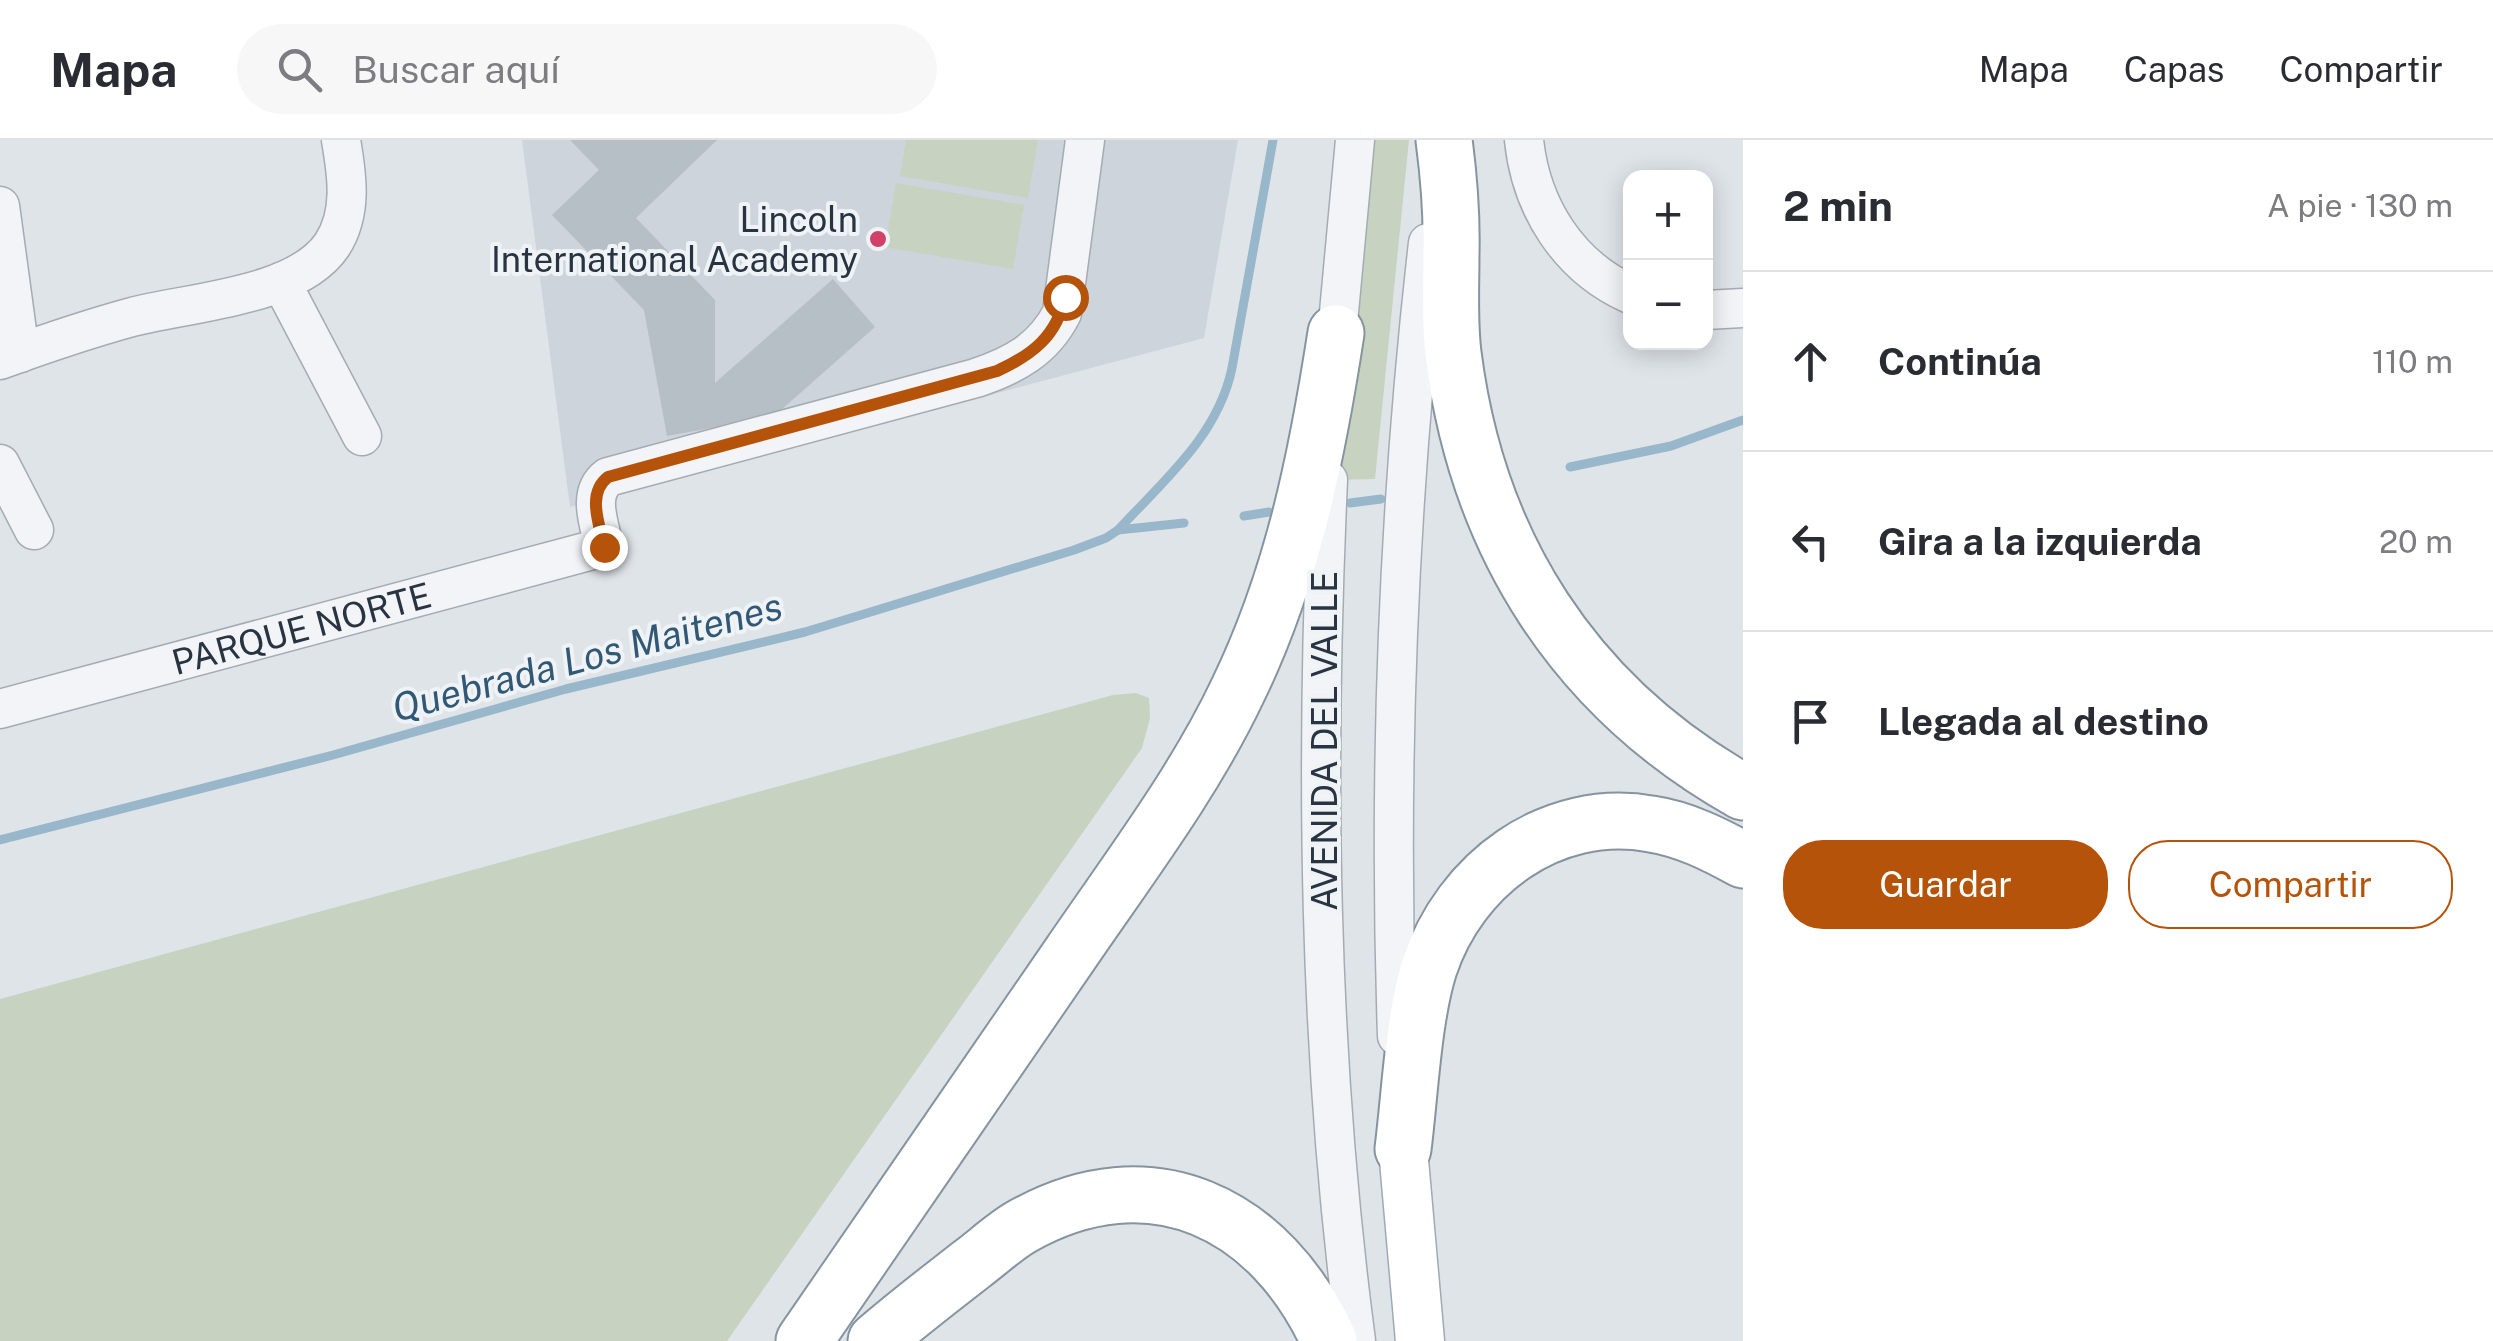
<!DOCTYPE html>
<html lang="es">
<meta charset="utf-8">
<style>
:root{--surface:#fff;--page:#f7f7f7;--text:#2b2b33;--muted:#7c7c81;--line:#e1e1e2;--accent:#b45309}
body{margin:0;font-family:"Public Sans",sans-serif;background:var(--page);color:var(--text)}
.controls{position:absolute;right:30px;top:30px;display:grid;overflow:hidden;border-radius:20px;box-shadow:0 5px 25px #0003}
.controls button{width:90px;height:90px;display:grid;place-items:center;padding:0;border:0;border-bottom:2px solid var(--line);background:var(--surface);color:var(--text);font:50px sans-serif}
.stop{position:absolute;width:30px;height:30px;margin:-22px;border:8px solid #b45309;border-radius:50%;background:#fff}
.stop.end{background:#b45309;border-color:#fff;box-shadow:0 2px 10px #0008}
.list{margin:0;padding:0;list-style:none}
h2{display:flex;justify-content:space-between;align-items:center;height:130px;margin:0;padding:0 40px;font-size:42px}
h2 small{font-size:32px;font-weight:400;color:var(--muted)}
.list li{display:grid;grid-template-columns:65px 1fr auto;gap:30px;align-items:center;box-sizing:border-box;height:180px;padding:0 40px;border-top:2px solid var(--line)}
.list b{display:block;font-size:38px;white-space:nowrap}
.list em{font-size:32px;font-style:normal;color:var(--muted)}
.actions{display:flex;gap:20px;padding:30px 40px}
.actions a{flex:1;padding:22px 0;border:2px solid var(--accent);border-radius:40px;text-align:center;font-size:35px;color:var(--accent)}
.actions .main{background:var(--accent);color:#fff}
.icon{flex:none;width:55px;height:55px;fill:none;stroke:currentColor;stroke-width:2;stroke-linecap:round;stroke-linejoin:round}
.map{position:relative;flex:none;width:1743px;height:1201px;overflow:hidden}
header{display:flex;align-items:center;gap:60px;box-sizing:border-box;height:140px;padding:0 50px;background:var(--surface);border-bottom:2px solid var(--line)}
header strong{font-size:48px}
nav{display:flex;gap:55px;margin-inline-start:auto;font-size:35px}
.search{width:700px;height:90px;background:var(--page);display:flex;align-items:center;gap:25px;box-sizing:border-box;padding:0 35px;border-radius:55px;color:var(--muted);font-size:38px}
main{display:flex}
aside{flex:1;background:var(--surface)}
.map>svg:first-child{display:block}
.built{fill:#cdd4db}
.green{fill:#c7d3c0}
.lines{fill:none;stroke-linecap:round;stroke-linejoin:round}
.stream{stroke:#99b7ca;stroke-width:9}
.building{fill:#b6bec6}
.minor-casing{stroke:#a4acb3;stroke-width:41}
.major-casing{stroke:#9eaab5;stroke-width:51}
.highway-casing{stroke:#8694a0;stroke-width:59}
.minor{stroke:#f2f4f7;stroke-width:38}
.major{stroke:#fff;stroke-width:48}
.highway{stroke:#fff;stroke-width:55}
.route{stroke:#b45309;stroke-width:12}
.poi-dot{fill:#d14169;stroke:#eff3f6;stroke-width:4}
.labels{text-anchor:middle;dominant-baseline:central;stroke-width:8;stroke-linejoin:round;paint-order:stroke}
.poi-label{font-size:35px;fill:#283441;stroke:#eff3f6;text-anchor:end}
.street-label{font-size:35px;fill:#283441;stroke:#eff3f6}
.water-label{font-size:38px;font-style:italic;fill:#315875;stroke:#eff3f6}
</style>
<header>
<strong>Mapa</strong>
<div class="search"><svg class="icon" aria-label="search" viewBox="0 0 24 24"><circle cx="10" cy="10" r="6"/><path d="M15 15l6 6"/></svg>Buscar aquí</div>
<nav><a>Mapa</a><a>Capas</a><a>Compartir</a></nav>
</header>
<main>
<div class="map">
<svg width="1743" height="1201" viewBox="0 0 1743 1201">
<rect width="100%" height="100%" fill="#dfe4e9"/>
<polygon class="built" points="522,0 1238,0 1204,198 570,367"/>
<g class="green">
<polygon points="906,0 1038,0 1028,58 900,36"/>
<polygon points="1366,0 1409,0 1375,339 1338,340"/>
<polygon points="896,43 1024,65 1013,129 885,107"/>
<polygon points="1136,553 1149,558 1150,578 1142,608 727,1201 0,1201 0,859 1113,555"/>
</g>
<g class="lines">
<g class="stream">
<polyline points="1570,327 1671,306 1743,280"/>
<polyline points="1350,363 1381,359"/>
<polyline points="1244,376 1269,372"/>
<path d="M1118,390c45,-49 100,-94 114,-162l41,-228"/>
<polyline points="0,700 333,615 566,549 805,492 1074,410 1106,398 1118,390 1184,383"/>
</g>
</g>
<polygon class="building" points="570,0 717,0 636,78 715,160 715,243 833,139 875,187 773,277 667,296 644,170 552,75 599,30"/>
<g class="lines">
<g class="minor-casing">
<g id="minor">
<path d="M1524,0c7,67 44,126 106,154"/>
<polyline points="0,66 20,213"/>
<polyline points="281,142 362,296"/>
<polyline points="1706,170 1743,168"/>
<polyline points="1335,215 1355,0"/>
<path d="M0,220c44,-16 88,-31 132,-43 57,-15 165,-20 200,-72 21,-32 15,-70 9,-105"/>
<polyline points="0,324 34,390"/>
<path d="M1328,340c-13,287 -10,576 28,861"/>
<path id="s1" d="M0,569l604,-162c-4,-22 -18,-53 4,-70l368,-99c38,-13 67,-28 86,-65l23,-173"/>
<path d="M1397,896c-9,-264 1,-531 31,-793"/>
</g>
</g>
<g class="major-casing">
<polyline id="major" points="1403,1009 1420,1201"/>
</g>
<g class="highway-casing">
<g id="highway">
<path d="M1444,0c5,38 8,76 7,114 0,33 -2,66 2,99 24,191 121,344 290,439"/>
<path d="M1403,1009c7,-55 10,-130 26,-181 31,-94 122,-162 222,-144 33,5 63,20 92,36"/>
<path d="M804,1201c89,-129 178,-259 267,-388 58,-85 123,-170 167,-263 55,-113 79,-234 98,-357"/>
<path d="M876,1201c31,-27 64,-52 96,-77 16,-12 32,-27 49,-37 130,-74 250,-14 308,114"/>
</g>
</g>
<use href="#minor" class="minor"/>
<use href="#major" class="major"/>
<use href="#highway" class="highway"/>
</g>
<g class="lines">
<path class="route" d="M604,407c-4,-22 -18,-53 4,-70l389,-106c35,-16 60,-35 68,-74"/>
</g>
<circle class="poi-dot" cx="878" cy="99" r="10"/>
<g class="labels">
<g class="poi-label">
<text x="858" y="79">Lincoln<tspan x="858" dy="40">International Academy</tspan></text>
</g>
<g class="street-label">
<text stroke="none"><textPath href="#s1" startOffset="312">PARQUE NORTE</textPath></text>
<text transform="translate(1324 601) rotate(-90)">AVENIDA DEL VALLE</text>
</g>
<g class="water-label">
<text transform="translate(587 517) rotate(-15)">Quebrada Los Maitenes</text>
</g>
</g>
</svg>
<div class="controls">
<button>+</button>
<button>−</button>
</div>
<div class="stop" style="left:1065px;top:157px"></div>
<div class="stop end" style="left:604px;top:407px"></div>
</div>
<aside>
<h2>2 min<small>A pie · 130 m</small></h2>
<ul class="list">
<li><svg class="icon" aria-label="ahead" viewBox="0 0 24 24"><path d="M12 20V5M6 11l6-6 6 6"/></svg><div><b>Continúa</b></div><em>110 m</em></li>
<li><svg class="icon" aria-label="left" viewBox="0 0 24 24"><path d="M17 20v-9H6M10 6l-5 5 5 5"/></svg><div><b>Gira a la izquierda</b></div><em>20 m</em></li>
<li><svg class="icon" aria-label="arrive" viewBox="0 0 24 24"><path d="M6 21V4h12l-3 4 3 4H6"/></svg><div><b>Llegada al destino</b></div></li>
</ul>
<div class="actions"><a class="main">Guardar</a><a>Compartir</a></div>
</aside>
</main>
